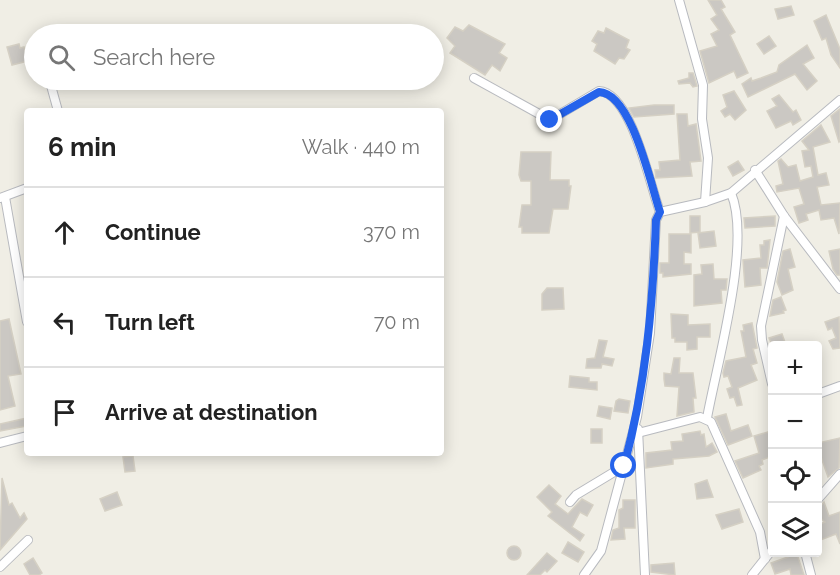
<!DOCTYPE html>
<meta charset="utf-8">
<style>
:root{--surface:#fff;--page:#f2f2f2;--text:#222;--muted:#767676;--line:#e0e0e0}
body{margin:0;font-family:Raleway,sans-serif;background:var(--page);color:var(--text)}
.controls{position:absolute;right:18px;bottom:18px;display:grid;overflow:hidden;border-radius:6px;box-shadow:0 3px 15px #0003}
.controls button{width:54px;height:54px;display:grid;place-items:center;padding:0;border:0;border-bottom:2px solid var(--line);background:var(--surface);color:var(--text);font:30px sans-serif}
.stop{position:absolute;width:18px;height:18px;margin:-14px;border:4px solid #2563eb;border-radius:50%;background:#fff}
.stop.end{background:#2563eb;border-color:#fff;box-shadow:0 2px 6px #0008}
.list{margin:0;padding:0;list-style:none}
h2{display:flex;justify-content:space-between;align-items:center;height:78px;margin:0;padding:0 24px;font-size:26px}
h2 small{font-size:20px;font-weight:400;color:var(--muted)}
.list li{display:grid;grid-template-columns:39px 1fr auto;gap:18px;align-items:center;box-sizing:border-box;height:90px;padding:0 24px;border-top:2px solid var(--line)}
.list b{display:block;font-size:22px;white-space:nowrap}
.list em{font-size:20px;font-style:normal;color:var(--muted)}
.icon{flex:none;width:33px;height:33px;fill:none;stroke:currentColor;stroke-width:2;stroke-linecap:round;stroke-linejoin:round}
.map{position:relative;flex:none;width:840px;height:575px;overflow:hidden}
.search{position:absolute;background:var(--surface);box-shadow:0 3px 15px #0003;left:24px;top:24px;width:420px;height:66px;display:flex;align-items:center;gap:15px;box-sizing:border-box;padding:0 21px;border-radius:33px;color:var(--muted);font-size:22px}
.panel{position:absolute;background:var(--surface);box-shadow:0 3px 15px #0003;left:24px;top:108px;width:420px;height:348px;border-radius:6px}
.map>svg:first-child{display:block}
.building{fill:#cbc8c3;stroke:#d5d0c4;stroke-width:1.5}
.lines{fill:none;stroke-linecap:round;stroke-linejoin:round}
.minor-casing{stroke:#b8babf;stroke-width:10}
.minor{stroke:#fff;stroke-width:8}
.route{stroke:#2563eb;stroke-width:8}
</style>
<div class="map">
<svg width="840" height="575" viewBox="0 0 840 575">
<rect width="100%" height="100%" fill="#f0eee5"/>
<g class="building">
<polygon points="708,0 721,0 725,7 721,9 735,32 730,35 748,73 737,78 734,71 709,83 700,51 717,46 711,34 719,30 711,19 717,15"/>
<polygon points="791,6 794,15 778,19 775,9"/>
<polygon points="826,15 840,49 840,68 831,55 826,38 822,40 814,21"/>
<polygon points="469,25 505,44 499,53 507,58 500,71 492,65 485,75 450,53 455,46 447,38 455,27 463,31"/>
<polygon points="606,28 629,40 626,48 630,50 624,59 619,58 615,64 594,51 597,44 592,41 598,31 604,33"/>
<polygon points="769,36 776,46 764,54 757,44"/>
<polygon points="19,44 20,48 24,47 28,61 12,65 7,47"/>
<polygon points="807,45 814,58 803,64 817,81 807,90 795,74 748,97 742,84 751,78 752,81 761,78 777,72 779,65"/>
<polygon points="689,73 693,73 697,86 693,87 690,83 679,84 678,81 689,78"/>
<polygon points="734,91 746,110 735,120 730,114 725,117 721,111 727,107 723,95"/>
<polygon points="779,95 793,112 796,110 801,120 793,125 791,121 776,128 767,111 777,106 772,99"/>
<polygon points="654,105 674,105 674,114 634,117 629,108"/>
<polygon points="840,109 840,141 839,142 831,116"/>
<polygon points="677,114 687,114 688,126 696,124 701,161 690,162 692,176 656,178 655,170 660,170 659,162 680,160"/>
<polygon points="821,125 830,142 813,147 818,175 826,173 829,185 817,187 821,205 840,203 839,234 834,218 821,220 819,210 806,214 808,220 799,223 794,207 804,204 799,188 777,192 776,186 783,184 778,161 781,159 788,167 796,165 800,181 813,177 811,166 805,167 802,151 809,150 802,141"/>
<polygon points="521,152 551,152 550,180 569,180 569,186 571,186 568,209 553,209 549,233 522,233 522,227 519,227 522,205 531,205 531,181 521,181 519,175"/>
<polygon points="738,161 744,170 733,176 728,167"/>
<polygon points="690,216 700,216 700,232 690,233"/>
<polygon points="775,216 775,226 745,228 744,218"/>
<polygon points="714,231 716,246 700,248 698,233"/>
<polygon points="669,234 691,234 691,253 684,252 684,264 691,264 691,274 663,277 663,273 660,273 660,263 669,263"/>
<polygon points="770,240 767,268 760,268 761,285 745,287 743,260 761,258 760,245 764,245 764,241"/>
<polygon points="790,249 795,267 788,269 793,290 782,295 777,282 783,251"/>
<polygon points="840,249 840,275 837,275 833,269 829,251"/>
<polygon points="713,264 714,279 727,279 726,290 721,290 722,303 694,306 694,275 702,274 701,265"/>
<polygon points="547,288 563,288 564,309 542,310 542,294"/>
<polygon points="781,297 786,310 783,311 784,313 770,316 773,300"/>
<polygon points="671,314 688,315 688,325 710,324 710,337 697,337 697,349 687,350 687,342 675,342 675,338 672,338"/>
<polygon points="839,317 840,348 833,349 829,341 836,338 832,328 828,330 825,322"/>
<polygon points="9,319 21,374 8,376 15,406 0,410 0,321"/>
<polygon points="752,323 757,348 753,349 757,363 751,365 757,380 738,388 742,405 737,406 734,397 730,398 727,389 732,387 728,376 724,377 723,373 726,361 746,357 741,331 744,331 743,325"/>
<polygon points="782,334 786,345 772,345 769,338"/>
<polygon points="599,340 607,341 603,357 614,359 612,366 602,364 601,368 586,368 587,359 595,358"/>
<polygon points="674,358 680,358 679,373 693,373 696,398 693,398 694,412 677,416 679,387 665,386 664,379 664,373 671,374"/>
<polygon points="570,376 589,378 589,382 597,382 597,390 569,387"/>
<polygon points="619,399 630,401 628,413 614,411 616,401"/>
<polygon points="599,406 612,408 610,419 597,416"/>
<polygon points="726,414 731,431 748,425 752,436 728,445 715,417"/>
<polygon points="27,418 27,426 0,431 0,424"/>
<rect x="591" y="429" width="11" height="14"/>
<polygon points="700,431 701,435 704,434 706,447 712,443 717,452 709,456 673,459 673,464 646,468 646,453 672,450 671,442 683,441 682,434"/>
<polygon points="768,432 772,441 772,456 762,460 763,464 759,466 761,470 743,478 735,461 759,453 754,436"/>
<polygon points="840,438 839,468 828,477 821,457 818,458 818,443"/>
<polygon points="133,456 135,471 125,472 123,457"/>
<polygon points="2,478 9,505 12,503 20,518 24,513 27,519 0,550"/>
<polygon points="707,480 713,497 697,499 695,484"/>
<polygon points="549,485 561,496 555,504 568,514 582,499 593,505 587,516 580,512 572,527 584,535 580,541 548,516 552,512 537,497"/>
<polygon points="117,492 122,505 105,511 100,499"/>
<polygon points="623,500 635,500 635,528 624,528 625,539 611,540 613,530 619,528 619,510 623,508"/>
<polygon points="824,502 829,516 840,512 840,544 836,534 818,541 818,525 825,522 818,516 818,509"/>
<polygon points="739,509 743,522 722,529 716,515"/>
<polygon points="568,542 584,552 578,562 562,553"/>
<circle cx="514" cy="553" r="7"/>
<polygon points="790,552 797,554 804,575 791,575 790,569 775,574 771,563 788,557 787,553"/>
<polygon points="547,553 557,561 547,572 545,570 540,575 527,575"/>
<polygon points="33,558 42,573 39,575 30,575 24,564"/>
<polygon points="674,563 675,575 651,572 651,565"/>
</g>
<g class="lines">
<g class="minor-casing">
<g id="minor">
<polyline points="679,0 703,85 702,119 708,158 705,202"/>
<path d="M474,78l76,42 49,-29c33,2 51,95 61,121"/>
<polyline points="50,82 58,111"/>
<polyline points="755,170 784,216 840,289"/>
<polyline points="5,197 27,322"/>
<polyline points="0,198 27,188"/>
<polyline points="772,384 762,340 761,326 784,216"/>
<polyline points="818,394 840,386"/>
<path d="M707,418c10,-55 45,-176 24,-225"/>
<polyline points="638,429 645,575"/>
<polyline points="638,433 700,417 711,422 760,532 765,559"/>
<polyline points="0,443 27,436"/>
<polyline points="818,499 840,474"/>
<polyline points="570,502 576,495 624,466"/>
<polyline points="805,552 811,575"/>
<polyline points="0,567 28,540"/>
<polyline points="584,575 601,551 637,417 650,333 656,220 660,212 705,202 731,193 840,100"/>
<polyline points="752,575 772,550"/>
</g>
</g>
<use href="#minor" class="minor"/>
</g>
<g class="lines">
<path class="route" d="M550,120l49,-28c33,1 52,94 61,120l-4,8c-3,83 -10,165 -32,246"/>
</g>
</svg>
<div class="controls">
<button>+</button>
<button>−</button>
<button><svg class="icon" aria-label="locate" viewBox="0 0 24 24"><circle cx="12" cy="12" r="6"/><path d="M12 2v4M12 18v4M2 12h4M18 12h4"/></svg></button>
<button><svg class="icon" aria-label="layers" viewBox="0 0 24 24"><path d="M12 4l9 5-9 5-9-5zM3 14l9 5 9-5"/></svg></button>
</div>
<div class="stop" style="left:624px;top:466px"></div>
<div class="stop end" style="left:550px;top:120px"></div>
<div class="search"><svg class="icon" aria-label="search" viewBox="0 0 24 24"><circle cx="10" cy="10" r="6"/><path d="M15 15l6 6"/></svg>Search here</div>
<section class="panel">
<h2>6 min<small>Walk · 440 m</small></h2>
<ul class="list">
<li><svg class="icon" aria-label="ahead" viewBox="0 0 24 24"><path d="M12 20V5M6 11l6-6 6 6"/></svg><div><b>Continue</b></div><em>370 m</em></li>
<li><svg class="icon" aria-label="left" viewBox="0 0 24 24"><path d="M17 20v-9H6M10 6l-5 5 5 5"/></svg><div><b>Turn left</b></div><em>70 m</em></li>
<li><svg class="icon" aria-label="arrive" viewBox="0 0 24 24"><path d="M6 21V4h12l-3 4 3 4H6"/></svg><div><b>Arrive at destination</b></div></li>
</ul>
</section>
</div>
